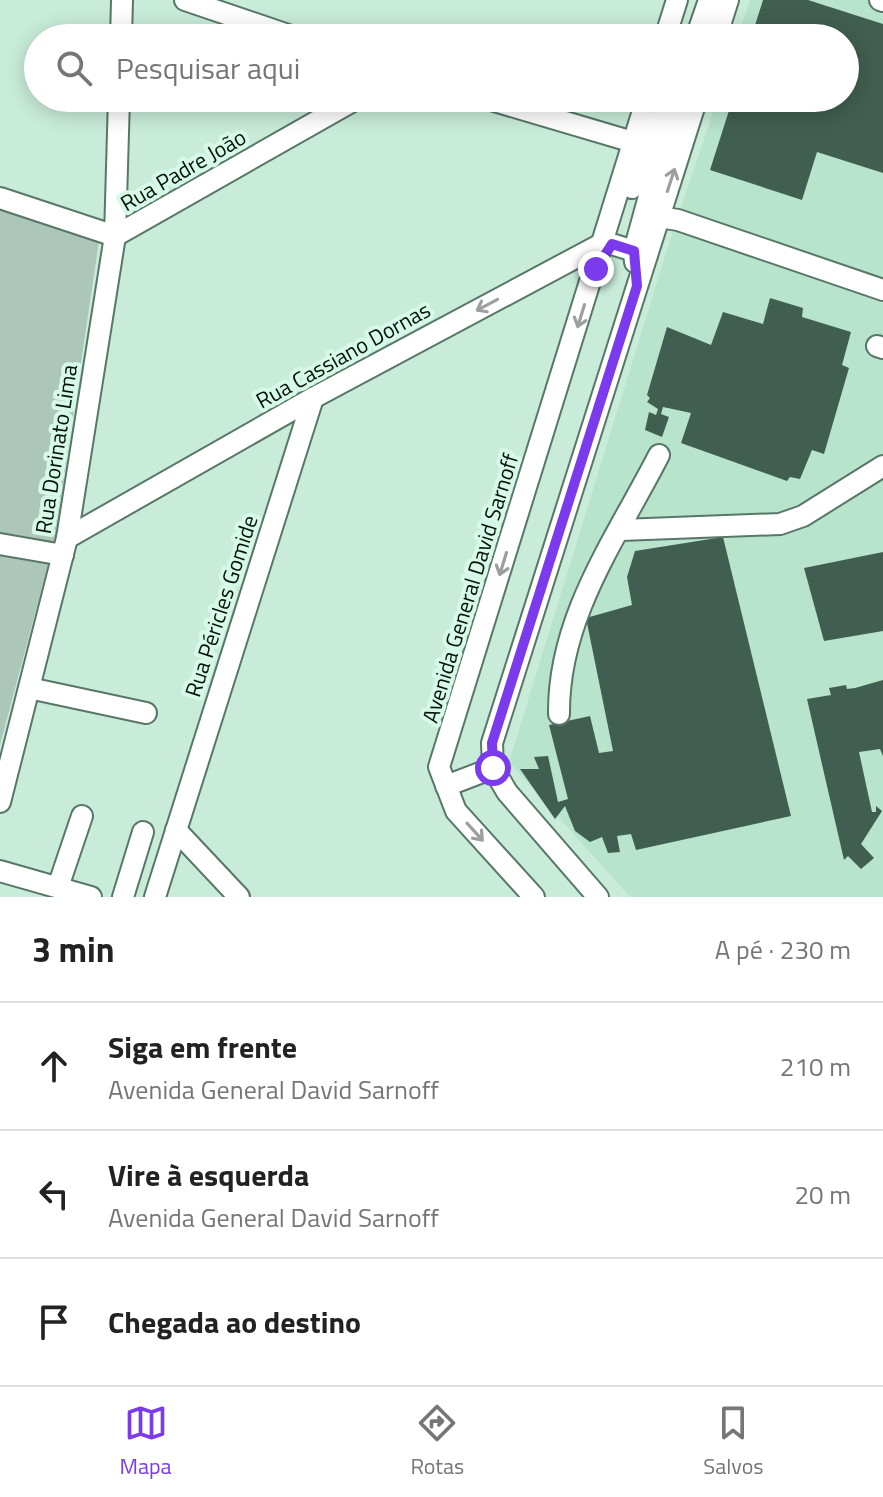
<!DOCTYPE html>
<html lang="pt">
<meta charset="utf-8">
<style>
:root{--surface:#fff;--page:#f6f6f6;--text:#222;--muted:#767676;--line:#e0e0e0;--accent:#7c3aed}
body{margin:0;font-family:"Titillium Web",sans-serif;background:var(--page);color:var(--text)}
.stop{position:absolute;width:24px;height:24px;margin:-18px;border:6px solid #7c3aed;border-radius:50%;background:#fff}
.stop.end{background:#7c3aed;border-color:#fff;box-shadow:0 2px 8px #0008}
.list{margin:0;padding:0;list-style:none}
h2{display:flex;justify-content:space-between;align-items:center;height:104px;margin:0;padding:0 32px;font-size:34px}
h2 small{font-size:26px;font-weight:400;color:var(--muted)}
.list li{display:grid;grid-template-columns:52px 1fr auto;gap:24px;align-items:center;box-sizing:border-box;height:128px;padding:0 32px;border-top:2px solid var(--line)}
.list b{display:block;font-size:30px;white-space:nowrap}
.list p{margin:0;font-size:26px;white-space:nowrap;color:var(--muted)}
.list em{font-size:26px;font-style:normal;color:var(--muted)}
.icon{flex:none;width:44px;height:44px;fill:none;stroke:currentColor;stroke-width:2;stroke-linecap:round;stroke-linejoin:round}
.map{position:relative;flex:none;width:883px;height:897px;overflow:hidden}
.search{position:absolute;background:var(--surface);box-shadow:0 4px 20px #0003;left:24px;right:24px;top:24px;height:88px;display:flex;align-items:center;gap:20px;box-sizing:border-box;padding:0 28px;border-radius:44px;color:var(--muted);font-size:30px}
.sheet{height:488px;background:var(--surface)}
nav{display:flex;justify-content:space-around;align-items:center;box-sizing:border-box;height:112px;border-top:2px solid var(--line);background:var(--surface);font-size:22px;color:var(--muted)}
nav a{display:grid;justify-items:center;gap:4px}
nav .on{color:var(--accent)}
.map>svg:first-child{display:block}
.built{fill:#b8e3cd}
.green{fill:#acc6b9}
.building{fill:#405f50}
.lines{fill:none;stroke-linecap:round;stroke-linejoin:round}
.minor-casing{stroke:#577767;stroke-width:24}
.minor{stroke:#fff;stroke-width:20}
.oneway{stroke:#9ba09e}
.route{stroke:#7c3aed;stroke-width:10}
.labels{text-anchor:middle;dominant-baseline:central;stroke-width:8;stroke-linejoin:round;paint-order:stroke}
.street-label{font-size:22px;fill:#05110c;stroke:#d6fae7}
</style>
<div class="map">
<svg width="883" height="897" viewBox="0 0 883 897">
<rect width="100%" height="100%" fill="#c9ecda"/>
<polygon class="built" points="750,0 883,0 883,897 630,897 509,762 670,240 718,98 845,98 845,38 737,38"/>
<polygon class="green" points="0,209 99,241 55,538 0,745"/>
<g class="building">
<polygon points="763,0 808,0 883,24 883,173 817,152 802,200 710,170 733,98 845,98 845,38 751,38"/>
<polygon points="770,298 803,308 802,317 851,332 842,365 849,368 824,454 812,450 800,479 790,477 787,481 681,443 691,413 663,407 661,414 669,417 662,437 645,430 649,412 656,415 658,409 647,402 650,398 647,395 667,327 711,345 723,312 763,324"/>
<polygon points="723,537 791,816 636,850 631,834 617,836 620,852 608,853 602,837 590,842 575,831 565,806 555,819 520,769 539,769 534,757 548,756 558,802 568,799 549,725 590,716 599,753 613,751 586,618 632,605 627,577 635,551"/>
<polygon points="883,552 883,631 824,641 804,568"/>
<polygon points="883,680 883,756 880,749 859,752 872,812 876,812 876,806 882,811 861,844 874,858 861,869 848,856 844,860 807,699 831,695 829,688 846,685 847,689 855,688"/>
</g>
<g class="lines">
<g class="minor-casing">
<g id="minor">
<polyline points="185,0 297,38"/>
<polyline points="880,0 883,1"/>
<polyline points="121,38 122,0"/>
<polyline points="665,38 677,0"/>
<polyline points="696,38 709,0"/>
<polyline points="716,38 728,0"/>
<polyline points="484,98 633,142"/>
<polyline points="632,188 658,121"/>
<polyline points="0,198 115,236 358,98"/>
<polyline points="659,217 678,220 883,290"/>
<polyline points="635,262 634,251 676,98"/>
<polyline points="877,346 883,348"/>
<polyline points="621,530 780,524 803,516 883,466"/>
<polyline points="67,538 313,398 605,242 647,255"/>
<polyline points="0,544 63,555"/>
<polyline points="29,688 146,713"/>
<path d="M559,714c-1,-97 57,-175 100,-259"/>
<polyline points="446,786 493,768"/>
<polyline points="0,802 67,538 115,236 119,98"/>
<polyline points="176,830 239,897"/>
<polyline points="0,871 91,897"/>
<polyline points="58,887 82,816"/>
<polyline points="123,897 143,832"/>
<polyline points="155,897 313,398"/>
<polyline points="534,897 456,811 439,767 647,98"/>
<polyline points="598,897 507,792 493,768 492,743 697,98"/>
</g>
</g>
<use href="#minor" class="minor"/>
</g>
<defs><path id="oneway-shaft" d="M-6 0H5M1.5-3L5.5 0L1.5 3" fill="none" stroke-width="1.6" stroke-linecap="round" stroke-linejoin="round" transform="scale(2)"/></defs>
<g class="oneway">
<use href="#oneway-shaft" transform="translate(671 180) rotate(-72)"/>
<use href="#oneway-shaft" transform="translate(487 305) rotate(152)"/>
<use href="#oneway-shaft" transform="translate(581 316) rotate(107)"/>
<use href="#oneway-shaft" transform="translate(503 564) rotate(107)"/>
<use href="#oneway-shaft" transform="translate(475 832) rotate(48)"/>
</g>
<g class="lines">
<polyline class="route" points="493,768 492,743 637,286 634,251 612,244 596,269"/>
</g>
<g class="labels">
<g class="street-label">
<text transform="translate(183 170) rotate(-30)">Rua Padre João</text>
<text transform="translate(343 355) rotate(-29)">Rua Cassiano Dornas</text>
<text transform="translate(56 449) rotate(-81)">Rua Dorinato Lima</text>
<text transform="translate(470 588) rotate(-73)">Avenida General David Sarnoff</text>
<text transform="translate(221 606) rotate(-72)">Rua Péricles Gomide</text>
</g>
</g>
</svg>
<div class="stop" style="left:493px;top:768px"></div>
<div class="stop end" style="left:596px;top:269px"></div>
<div class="search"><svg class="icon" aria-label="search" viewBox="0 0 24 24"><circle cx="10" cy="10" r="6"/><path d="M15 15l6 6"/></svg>Pesquisar aqui</div>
</div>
<section class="sheet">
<h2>3 min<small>A pé · 230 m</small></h2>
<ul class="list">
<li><svg class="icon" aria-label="ahead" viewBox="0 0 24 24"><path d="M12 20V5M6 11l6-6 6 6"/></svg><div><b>Siga em frente</b><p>Avenida General David Sarnoff</p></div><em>210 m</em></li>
<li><svg class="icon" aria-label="left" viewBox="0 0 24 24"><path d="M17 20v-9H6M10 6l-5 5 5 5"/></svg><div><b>Vire à esquerda</b><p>Avenida General David Sarnoff</p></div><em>20 m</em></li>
<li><svg class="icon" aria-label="arrive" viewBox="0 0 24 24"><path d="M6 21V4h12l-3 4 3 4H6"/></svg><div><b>Chegada ao destino</b></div></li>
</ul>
</section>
<nav>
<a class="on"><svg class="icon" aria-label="map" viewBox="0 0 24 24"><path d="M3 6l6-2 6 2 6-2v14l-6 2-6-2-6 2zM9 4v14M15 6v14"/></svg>Mapa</a>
<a><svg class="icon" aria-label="directions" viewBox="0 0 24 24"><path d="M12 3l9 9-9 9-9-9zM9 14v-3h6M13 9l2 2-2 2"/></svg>Rotas</a>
<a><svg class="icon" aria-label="saved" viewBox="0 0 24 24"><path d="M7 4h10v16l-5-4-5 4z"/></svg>Salvos</a>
</nav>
